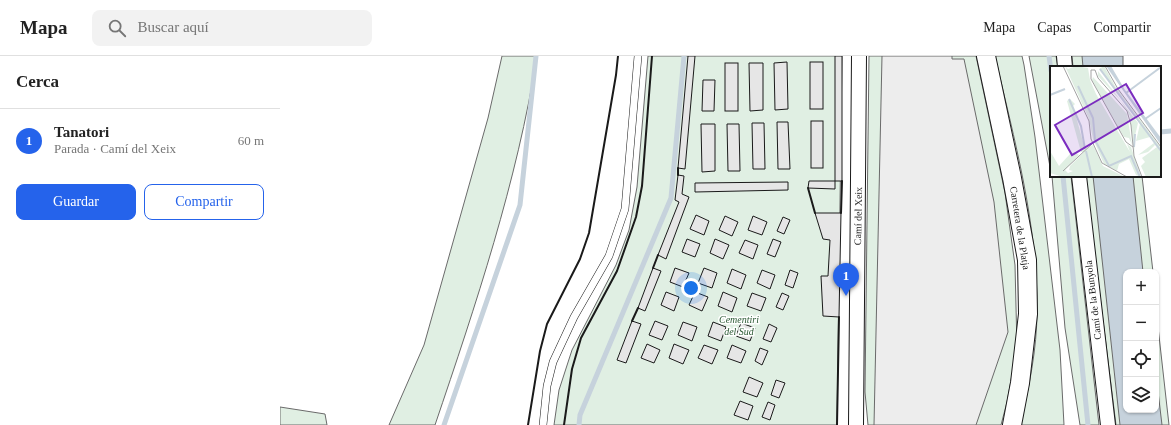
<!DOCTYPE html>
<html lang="es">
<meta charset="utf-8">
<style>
:root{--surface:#fff;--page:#f2f2f2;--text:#222;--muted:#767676;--line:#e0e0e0;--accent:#2563eb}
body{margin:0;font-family:Georgia,serif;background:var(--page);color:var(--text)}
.controls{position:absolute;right:12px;bottom:12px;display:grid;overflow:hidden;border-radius:8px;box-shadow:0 1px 3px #0004}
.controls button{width:36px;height:36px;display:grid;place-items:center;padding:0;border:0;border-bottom:1px solid var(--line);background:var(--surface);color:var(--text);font:20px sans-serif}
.you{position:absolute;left:411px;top:232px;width:14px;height:14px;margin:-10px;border:3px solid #fff;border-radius:50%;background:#1a73e8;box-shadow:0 0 0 6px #1a73e833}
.badge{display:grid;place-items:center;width:26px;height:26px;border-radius:50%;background:var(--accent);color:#fff;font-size:13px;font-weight:700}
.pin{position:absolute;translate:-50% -33px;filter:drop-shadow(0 1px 2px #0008)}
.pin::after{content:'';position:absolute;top:21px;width:14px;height:12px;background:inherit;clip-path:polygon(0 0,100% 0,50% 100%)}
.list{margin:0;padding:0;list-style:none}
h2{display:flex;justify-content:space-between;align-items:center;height:52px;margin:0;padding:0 16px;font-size:17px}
h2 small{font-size:13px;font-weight:400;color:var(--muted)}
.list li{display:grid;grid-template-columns:26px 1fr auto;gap:12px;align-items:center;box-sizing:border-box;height:64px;padding:0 16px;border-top:1px solid var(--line)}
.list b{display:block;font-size:15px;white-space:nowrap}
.list p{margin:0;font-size:13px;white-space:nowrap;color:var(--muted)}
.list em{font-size:13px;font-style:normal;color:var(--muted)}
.actions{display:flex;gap:8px;padding:12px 16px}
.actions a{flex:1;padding:9px 0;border:1px solid var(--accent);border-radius:8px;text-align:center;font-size:14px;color:var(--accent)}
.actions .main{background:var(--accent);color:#fff}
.icon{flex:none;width:22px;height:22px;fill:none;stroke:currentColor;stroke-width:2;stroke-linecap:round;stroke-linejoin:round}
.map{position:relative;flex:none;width:891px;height:369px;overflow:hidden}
header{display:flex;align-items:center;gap:24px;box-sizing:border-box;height:56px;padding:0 20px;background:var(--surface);border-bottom:1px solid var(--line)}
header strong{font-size:19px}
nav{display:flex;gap:22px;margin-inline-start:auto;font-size:14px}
.search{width:280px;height:36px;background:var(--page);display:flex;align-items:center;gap:10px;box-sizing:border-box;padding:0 14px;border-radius:8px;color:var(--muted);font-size:15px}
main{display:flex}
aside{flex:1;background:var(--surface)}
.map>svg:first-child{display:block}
.green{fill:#e0efe3;stroke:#6a6a6a}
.parking{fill:#ededed;stroke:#6a6a6a}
.water{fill:#c6d2dc;stroke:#6a6a6a}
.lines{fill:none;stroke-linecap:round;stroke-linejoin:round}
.stream{stroke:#c6d2dc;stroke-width:5}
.building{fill:#e6e6e6;stroke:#1a1a1a}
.service-casing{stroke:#1a1a1a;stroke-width:8}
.minor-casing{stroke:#1a1a1a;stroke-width:16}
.tertiary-casing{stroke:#1a1a1a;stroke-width:20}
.service{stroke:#fff;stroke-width:7}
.minor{stroke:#fff;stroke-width:14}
.tertiary{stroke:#fff;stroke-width:18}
.wall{stroke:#1a1a1a;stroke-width:2}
.labels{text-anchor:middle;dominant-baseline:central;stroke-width:3;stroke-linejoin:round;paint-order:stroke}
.street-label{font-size:10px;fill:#1a1a1a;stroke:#fff}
.park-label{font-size:10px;font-style:italic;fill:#2b5a34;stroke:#fff}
.inset-river{fill:none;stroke:#c6d2dc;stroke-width:2}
.inset-road{fill:none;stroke:#a3a3a3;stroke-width:1}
.view{fill:#7b2cbf;fill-opacity:0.15;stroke:#7b2cbf;stroke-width:2}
.inset-edge{fill:none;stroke:#1a1a1a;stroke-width:2}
</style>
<header>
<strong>Mapa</strong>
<div class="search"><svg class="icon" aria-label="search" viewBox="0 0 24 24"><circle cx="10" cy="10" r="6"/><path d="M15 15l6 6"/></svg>Buscar aquí</div>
<nav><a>Mapa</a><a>Capas</a><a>Compartir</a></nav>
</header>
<main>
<aside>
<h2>Cerca<small></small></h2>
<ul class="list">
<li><span class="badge">1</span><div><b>Tanatori</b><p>Parada · Camí del Xeix</p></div><em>60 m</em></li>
</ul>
<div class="actions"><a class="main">Guardar</a><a>Compartir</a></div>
</aside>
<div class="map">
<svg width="891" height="369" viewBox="0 0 891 369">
<rect width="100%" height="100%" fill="#fff"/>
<g class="green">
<path d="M222,0h35c-20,126 -61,248 -102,369h-46l35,-80 64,-227z"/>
<polygon points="368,0 562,0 557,369 274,369 279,334 292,294 336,209 349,174 357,131"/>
<polygon points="589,0 696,0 725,137 735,209 737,292 727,346 721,369 588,369 585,336"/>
<path d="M715,0h27l2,9 11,72 25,213 4,75h-44c9,-37 17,-76 17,-114 1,-87 -23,-172 -42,-255z"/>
<polygon points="749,0 776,0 778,11 771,11 771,116"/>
<polygon points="792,0 807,0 808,11 793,11"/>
<polygon points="772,120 791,120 819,369 800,369 785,272"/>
<polygon points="805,120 821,120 847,369 836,369"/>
<polygon points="846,120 862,120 873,216 855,216"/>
<polygon points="876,253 889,369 876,369"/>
<polygon points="0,351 45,358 47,369 0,369"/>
</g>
<polygon class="parking" points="602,0 672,0 672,3 684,3 714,146 728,276 696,369 594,369"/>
<g class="water">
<polygon points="802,0 843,0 843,11 803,11"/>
<polygon points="813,120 853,120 863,216 846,216 846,354 876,354 876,319 882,369 840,369"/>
</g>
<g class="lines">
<g class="stream">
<polyline points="769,0 771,15"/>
<polyline points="880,76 891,75"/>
<polyline points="783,120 808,369"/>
<polyline points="164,369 240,149 256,0"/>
<polyline points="299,369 300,359 391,142 404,0"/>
</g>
</g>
<g class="building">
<polygon points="408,0 415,0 405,113 398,112"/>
<rect x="555" y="0" width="7" height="125"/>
<polygon points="507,6 508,53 495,54 494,7"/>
<rect x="530" y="6" width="13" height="47"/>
<rect x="445" y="7" width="13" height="48"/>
<polygon points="469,7 483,7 483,54 470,55"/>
<polygon points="423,24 435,24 434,55 422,55"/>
<rect x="531" y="65" width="12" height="47"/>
<polygon points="497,66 508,66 510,113 498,113"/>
<polygon points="472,67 484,67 485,113 473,113"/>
<polygon points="421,68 435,68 435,115 422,116"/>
<polygon points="447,68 459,68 460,115 448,115"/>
<polygon points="398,119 404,120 402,138 409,141 386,203 378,199 399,146 395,144"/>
<polygon points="529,125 555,125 555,133 528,132"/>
<polygon points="508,126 508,134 415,136 415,127"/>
<polygon points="535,157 561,157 559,261 543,260 541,220 548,220 550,184 543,183"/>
<polygon points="416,159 429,165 424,179 410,173"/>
<polygon points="445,160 458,166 452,180 439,174"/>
<polygon points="473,160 487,166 482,179 468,174"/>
<polygon points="503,161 510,164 504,178 497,175"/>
<polygon points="407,183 420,188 415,201 402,196"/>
<polygon points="435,183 449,189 443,203 430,197"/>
<polygon points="493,183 501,186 495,201 487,198"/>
<polygon points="465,184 478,189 473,203 459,197"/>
<polygon points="373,212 381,215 365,255 358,252"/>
<polygon points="395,212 409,217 403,231 390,226"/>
<polygon points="424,212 437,217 432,232 418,227"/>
<polygon points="452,213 466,219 461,233 447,227"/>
<polygon points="482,214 495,219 490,233 477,227"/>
<polygon points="510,214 518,217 513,232 505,229"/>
<polygon points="386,236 399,241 394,255 381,249"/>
<polygon points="415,236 428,241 422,255 409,249"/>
<polygon points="443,236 457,242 452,256 438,250"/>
<polygon points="472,237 486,242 481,255 467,250"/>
<polygon points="502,237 509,240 503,254 496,251"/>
<polygon points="352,265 361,268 346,307 337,304"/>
<polygon points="375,265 388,270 382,284 369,279"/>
<polygon points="403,266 417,271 412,285 398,279"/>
<polygon points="433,266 446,271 441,285 428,280"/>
<polygon points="461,267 475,272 470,285 456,280"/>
<polygon points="489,268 497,272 491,286 483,283"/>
<polygon points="367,288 380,294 374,307 361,302"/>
<polygon points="394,288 409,294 403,308 389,302"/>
<polygon points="424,289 438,294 432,308 418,302"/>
<polygon points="452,289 466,295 461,307 447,302"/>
<polygon points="480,292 488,295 482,309 475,305"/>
<polygon points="469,321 483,327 477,341 463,336"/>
<polygon points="496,324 505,327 499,342 491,339"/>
<polygon points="460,345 473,350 468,364 454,359"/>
<polygon points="488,346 495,349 490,364 482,361"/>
</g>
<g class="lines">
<g class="service-casing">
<polyline id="service" points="263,369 267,330 273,306 294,261 329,200 345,153 358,0"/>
</g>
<g class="minor-casing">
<g id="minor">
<polyline points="784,0 785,11"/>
<polyline points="799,120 828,369"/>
<polyline points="576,369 579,0"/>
</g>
</g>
<g class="tertiary-casing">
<polyline id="tertiary" points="706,0 732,122 747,204 748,258 740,327 732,369"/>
</g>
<use href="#service" class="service"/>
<use href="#minor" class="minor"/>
<use href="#tertiary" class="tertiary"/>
<g class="wall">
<polyline points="398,119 398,112"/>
<polyline points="528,132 535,157"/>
<polyline points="561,157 562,125"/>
<polyline points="373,212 378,199"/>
<polyline points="352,265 358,252"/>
<polyline points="248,369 260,295 267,268 300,203 309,177 336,19 338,0"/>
<polyline points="284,369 292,313 301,282 337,215 356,161 362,130 372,0"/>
<polyline points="557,369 559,261"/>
</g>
</g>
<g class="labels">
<g class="street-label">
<text transform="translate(578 160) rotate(-89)">Camí del Xeix</text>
<text transform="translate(740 172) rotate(81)">Carretera de la Platja</text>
<text transform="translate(813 244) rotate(-97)">Camí de la Bunyola</text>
</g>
<g class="park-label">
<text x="459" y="263">Cementiri<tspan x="459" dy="12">del Sud</tspan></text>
</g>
</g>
<g transform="translate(770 10)">
<rect width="111" height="111" fill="#fff"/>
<path d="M15,0l3,3 8,-3 12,2 2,12 6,14 34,58 -3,-8 4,3 10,30 -5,-2 -7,-16 -10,5 -2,7 -13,-7 -11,-25 -4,-20zM54,0l11,20 46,62v29h-15l-5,-11 4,-4 -3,-4 15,-11 -2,-2 -7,7 -10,3 16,-12 -4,-6 -14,4 4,-17 -41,-55zM48,5l40,52 -4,17 1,15 -5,-39 -9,-15 -23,-25zM43,11l34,37 5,31 -3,-7 -5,-1 -7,-12 -25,-45zM20,33l5,5 -2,2 12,43 8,-4 10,21 22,11h-62l-13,-4v-22l9,15 11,-12 5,-2 4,3 -14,15 3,3 5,-2 -4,-1 1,-4 14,-14h-3l-14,-51z" fill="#e0efe3"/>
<path d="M56,0h5l14,24 36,48v7z" fill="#c6d2dc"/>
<path class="inset-river" d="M50,3l61,82M28,20l15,32 2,22 14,26 22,-10 9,21M76,27l35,-26M0,29l15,-6M19,33l12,27 4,23M95,53l16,-11M84,81l1,-13M36,85l6,26"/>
<path class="inset-road" d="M13,0l26,55 2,18 11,24 25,14M55,0l13,23 43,58M41,4h4l3,8 29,33 4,14 3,31 8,21M41,4v9l35,63 7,5M13,105l30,-28"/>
<path class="view" d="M76,18l17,29 -71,42 -17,-30z"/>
<rect width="111" height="111" class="inset-edge"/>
</g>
</svg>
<div class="controls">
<button>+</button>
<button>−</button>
<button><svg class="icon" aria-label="locate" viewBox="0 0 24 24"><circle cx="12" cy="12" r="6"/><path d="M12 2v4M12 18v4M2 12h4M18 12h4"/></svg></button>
<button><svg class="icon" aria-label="layers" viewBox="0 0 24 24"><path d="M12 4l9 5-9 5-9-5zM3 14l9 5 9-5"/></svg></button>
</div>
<div class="you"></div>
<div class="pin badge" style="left:566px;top:240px">1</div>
</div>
</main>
